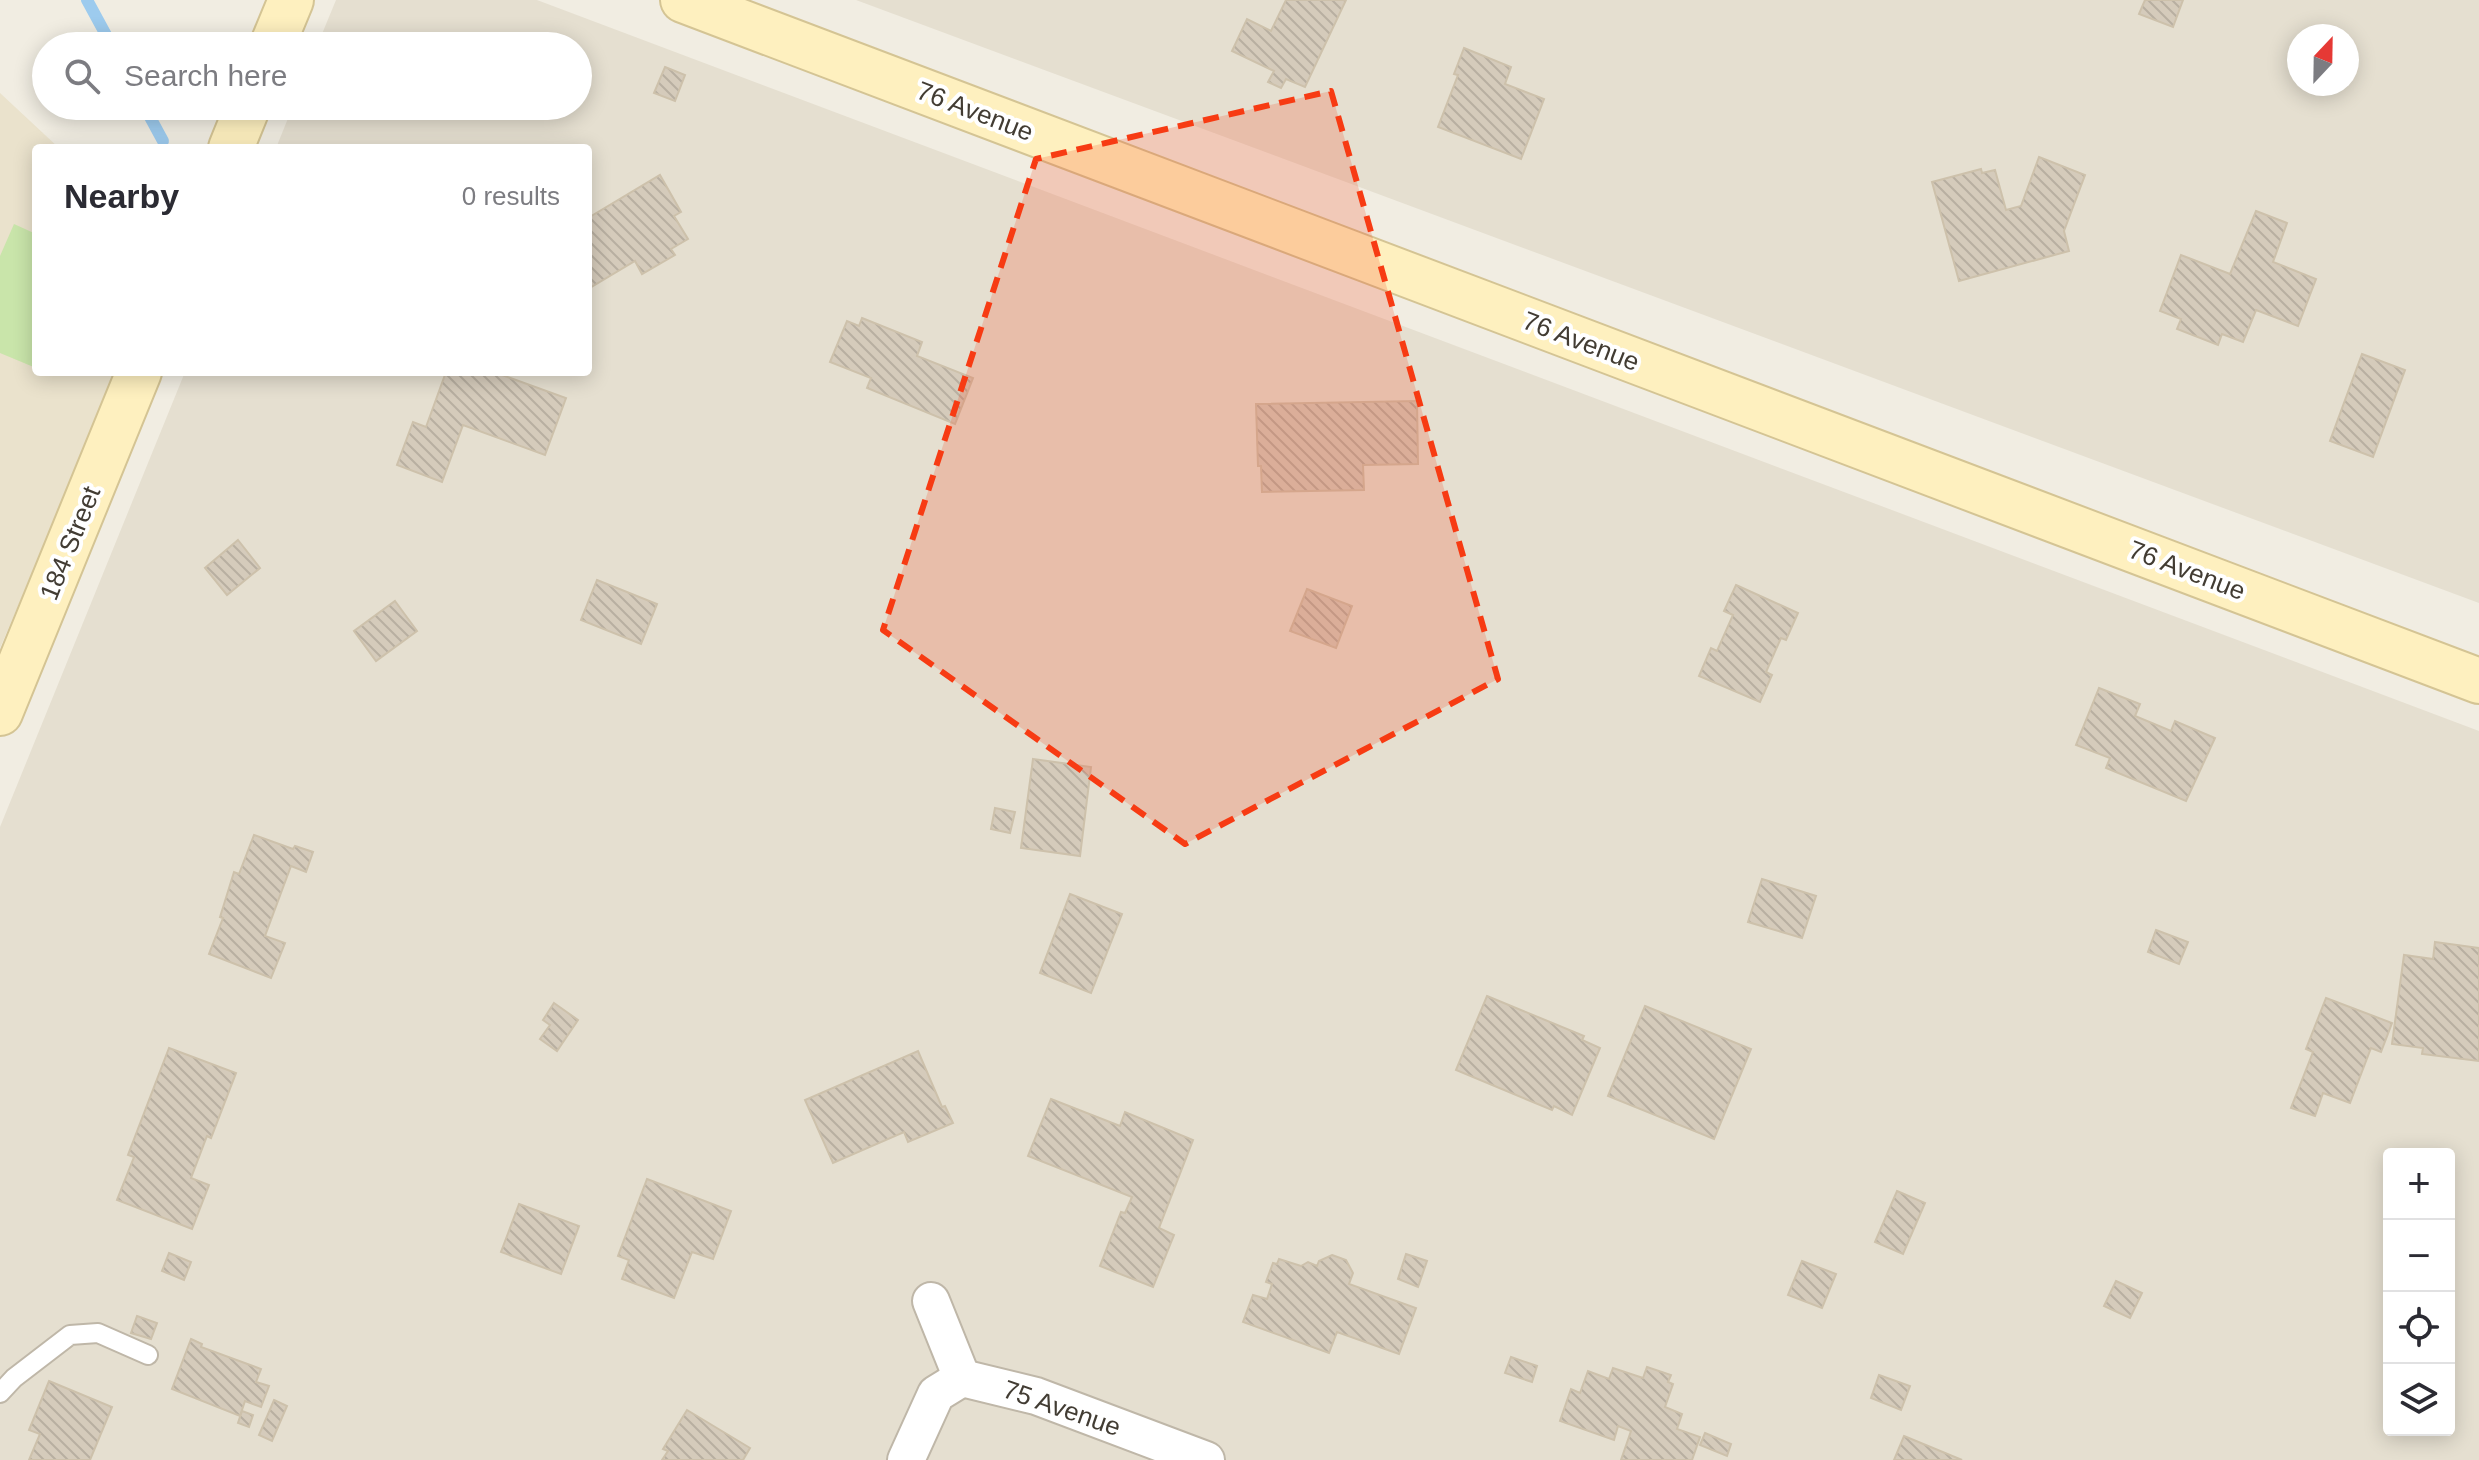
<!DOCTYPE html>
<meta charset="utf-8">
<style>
:root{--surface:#fff;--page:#f7f7f7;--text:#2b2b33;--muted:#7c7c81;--line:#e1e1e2}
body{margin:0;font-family:Arial,sans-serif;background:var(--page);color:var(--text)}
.controls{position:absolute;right:24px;bottom:24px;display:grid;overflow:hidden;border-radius:8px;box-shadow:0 4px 20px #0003}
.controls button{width:72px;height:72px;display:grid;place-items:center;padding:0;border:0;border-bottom:2px solid var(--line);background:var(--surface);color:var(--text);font:40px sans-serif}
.compass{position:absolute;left:2287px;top:24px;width:72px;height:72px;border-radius:50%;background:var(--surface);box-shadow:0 4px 20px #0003;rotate:22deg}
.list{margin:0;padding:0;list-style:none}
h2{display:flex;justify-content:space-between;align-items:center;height:104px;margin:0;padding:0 32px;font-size:34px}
h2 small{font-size:26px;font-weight:400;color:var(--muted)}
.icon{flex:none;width:44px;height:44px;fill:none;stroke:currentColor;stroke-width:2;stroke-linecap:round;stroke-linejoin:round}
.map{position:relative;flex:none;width:2479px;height:1460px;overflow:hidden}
.search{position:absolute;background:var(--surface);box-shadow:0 4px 20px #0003;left:32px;top:32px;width:560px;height:88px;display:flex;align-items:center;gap:20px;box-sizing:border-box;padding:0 28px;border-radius:44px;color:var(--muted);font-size:30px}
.panel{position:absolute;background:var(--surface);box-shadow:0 4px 20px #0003;left:32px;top:144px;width:560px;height:232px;border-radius:8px}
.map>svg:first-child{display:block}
.residential{fill:#e5dfd0;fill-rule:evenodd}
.education{fill:#eae2cc}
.garden{fill:#c9e5aa}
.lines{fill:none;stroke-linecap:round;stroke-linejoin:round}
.stream{stroke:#9dcbee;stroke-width:12}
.building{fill:url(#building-back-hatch);stroke:#cdc1ab;stroke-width:2}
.lane-casing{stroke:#bfb7a8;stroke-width:22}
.street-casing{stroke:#bfb7a8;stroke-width:40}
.secondary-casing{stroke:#d4c494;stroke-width:48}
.lane{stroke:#fff;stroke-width:18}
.street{stroke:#fff;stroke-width:36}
.secondary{stroke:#fef0bf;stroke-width:44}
.marked{fill:#f73b13;fill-opacity:0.2;stroke:#f73b13;stroke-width:6;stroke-dasharray:16 10;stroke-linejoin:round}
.labels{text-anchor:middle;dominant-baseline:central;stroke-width:8;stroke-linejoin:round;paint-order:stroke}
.street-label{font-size:26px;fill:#423c33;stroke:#fff}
</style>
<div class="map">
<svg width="2479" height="1460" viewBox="0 0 2479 1460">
<defs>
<pattern id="building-back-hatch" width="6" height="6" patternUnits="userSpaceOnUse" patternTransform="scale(2)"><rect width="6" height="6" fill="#d5cbbb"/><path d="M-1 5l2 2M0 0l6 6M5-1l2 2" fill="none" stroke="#b8afa1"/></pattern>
</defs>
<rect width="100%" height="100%" fill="#f1ede2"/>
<g class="residential">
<path d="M336,0h201l1942,731v729h-2479v-633l185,-455h403v-224h-312l17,-42h285v-60h-261zM2389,1154h60v276h-60z"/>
<path d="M856,0h1623v603zM2299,36h48v48h-48z"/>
</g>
<polygon class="education" points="0,93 59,148 36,148 36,372 118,372 0,648"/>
<polygon class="garden" points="14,224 36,234 36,368 0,353 0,256"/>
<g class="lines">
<g class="stream">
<polyline points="87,0 112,46"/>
<polyline points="144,106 163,141"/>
</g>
</g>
<g class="building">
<polygon points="1286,0 1346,0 1305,87 1286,79 1281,88 1268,82 1274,71 1232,51 1247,19 1271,31"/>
<polygon points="2145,0 2183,0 2173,27 2139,14"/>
<polygon points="1464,48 1511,67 1505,84 1544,99 1521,159 1438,127 1458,75 1454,74"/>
<polygon points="665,67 685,75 675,101 654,93"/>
<polygon points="2039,157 2085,175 2064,231 2069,251 1959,281 1932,182 1981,169 1982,173 1995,170 2006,210 2021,206"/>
<polygon points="660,175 681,212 674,216 688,239 671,249 675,255 642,274 635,261 588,289 588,218"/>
<polygon points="2256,211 2287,223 2273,262 2316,279 2298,326 2256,310 2243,342 2222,334 2218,345 2177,329 2181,319 2160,311 2181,255 2230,274"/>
<polygon points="862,318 922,342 917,356 973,378 955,424 867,388 871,378 830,362 847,321 859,326"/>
<polygon points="2362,354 2405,370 2373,457 2330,441"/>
<polygon points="446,372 504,372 502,375 566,398 545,455 463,425 442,482 397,465 413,422 426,427"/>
<polygon points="1417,401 1418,464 1363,465 1364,490 1262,492 1261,466 1258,466 1256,404"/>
<polygon points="238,540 260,568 227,595 205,568"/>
<polygon points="597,580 657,604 641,644 581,620"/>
<polygon points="1736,585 1798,613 1786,640 1781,638 1766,672 1772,675 1760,702 1699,676 1711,648 1717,651 1733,615 1724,611"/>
<polygon points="1307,589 1352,606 1336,648 1290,631"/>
<polygon points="395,601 417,631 376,661 354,631"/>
<polygon points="2099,688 2140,704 2135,716 2171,731 2175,721 2215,738 2186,801 2106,768 2110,758 2076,745"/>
<polygon points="1033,759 1091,767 1080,856 1021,848"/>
<polygon points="995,808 1015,812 1010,833 991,829"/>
<polygon points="254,835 293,849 295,846 313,852 306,872 291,866 265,936 285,943 271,978 209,954 223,918 220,917 234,872 239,874"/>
<polygon points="1762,879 1816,896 1802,938 1748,922"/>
<polygon points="1070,894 1122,914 1091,993 1040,973"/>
<polygon points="2156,930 2188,942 2179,964 2148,952"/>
<polygon points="2435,942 2479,948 2479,1061 2422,1054 2423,1048 2392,1044 2404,955 2433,959"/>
<polygon points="1487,996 1584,1036 1582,1040 1600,1048 1572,1115 1554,1106 1552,1110 1456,1070"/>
<polygon points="2326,998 2392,1023 2381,1052 2371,1048 2350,1103 2323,1093 2315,1116 2291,1108 2313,1052 2306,1049"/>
<polygon points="554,1003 578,1020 557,1051 540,1039 550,1025 543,1020"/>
<polygon points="1645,1006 1751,1049 1714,1139 1608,1096"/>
<polygon points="169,1048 236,1073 211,1138 207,1136 191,1178 209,1185 192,1229 117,1200 134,1157 128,1155"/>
<polygon points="918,1051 942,1107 945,1106 953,1123 908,1142 904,1132 833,1163 805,1100"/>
<polygon points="1051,1099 1120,1126 1125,1112 1193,1140 1159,1228 1174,1235 1153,1287 1100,1266 1121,1212 1125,1213 1132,1197 1028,1156"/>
<polygon points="647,1179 731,1211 713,1259 692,1252 674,1298 622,1279 629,1260 618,1256"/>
<polygon points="1897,1191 1925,1203 1903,1254 1875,1242"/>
<polygon points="519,1204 579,1226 561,1274 501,1252"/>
<polygon points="169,1253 191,1262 184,1280 162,1271"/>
<polygon points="1406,1254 1427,1261 1418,1287 1398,1279"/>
<polygon points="1332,1255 1346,1260 1353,1273 1349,1284 1416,1308 1399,1354 1337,1332 1329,1353 1243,1322 1253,1295 1267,1299 1272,1284 1266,1282 1273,1263 1277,1264 1279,1259 1301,1266 1308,1262 1317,1266 1319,1261"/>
<polygon points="1802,1261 1836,1274 1822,1308 1788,1295"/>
<polygon points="2116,1281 2142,1293 2130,1318 2104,1306"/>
<polygon points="137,1316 157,1323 151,1339 131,1333"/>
<polygon points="191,1339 202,1344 201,1347 261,1369 256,1382 269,1386 261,1407 245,1401 240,1416 172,1389"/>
<polygon points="1511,1357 1537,1366 1532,1382 1505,1373"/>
<polygon points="1647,1367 1671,1375 1668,1382 1673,1384 1665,1407 1682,1414 1677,1429 1700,1437 1692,1460 1621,1460 1631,1431 1618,1426 1614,1440 1560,1421 1571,1389 1580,1393 1588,1371 1609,1379 1613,1368 1643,1378"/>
<polygon points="1879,1375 1910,1386 1901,1410 1871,1398"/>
<polygon points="49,1381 112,1407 90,1460 29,1460 40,1434 29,1430"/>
<polygon points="274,1400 287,1406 272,1441 259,1435"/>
<polygon points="687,1410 750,1448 743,1460 662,1460 668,1451 663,1449"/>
<polygon points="242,1411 253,1415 249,1427 238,1423"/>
<polygon points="1705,1433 1731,1444 1727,1456 1700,1445"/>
<polygon points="1904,1436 1962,1460 1894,1460"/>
</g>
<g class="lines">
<g class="lane-casing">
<polyline id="lane" points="0,1393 14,1378 70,1335 98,1333 148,1355"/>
</g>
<g class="street-casing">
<g id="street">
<polyline points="931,1301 962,1378"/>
<polyline points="962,1378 1036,1396 1206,1460"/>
<polyline points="906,1460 936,1394 962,1378"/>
</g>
</g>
<g class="secondary-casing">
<g id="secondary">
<polyline points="683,0 2479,681"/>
<polyline points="272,46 291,0"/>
<polyline points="231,148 248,106"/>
<polyline points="0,713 139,372"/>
</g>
</g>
<use href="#lane" class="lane"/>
<use href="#street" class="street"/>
<use href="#secondary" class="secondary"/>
</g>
<path class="marked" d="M1331,91l167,588 -313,165 -302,-214 153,-471z"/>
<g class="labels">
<g class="street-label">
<text transform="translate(975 111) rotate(21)">76 Avenue</text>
<text transform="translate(1581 341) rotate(21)">76 Avenue</text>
<text transform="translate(70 543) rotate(-68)">184 Street</text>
<text transform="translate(2187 570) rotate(21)">76 Avenue</text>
<text transform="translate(1062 1408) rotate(19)">75 Avenue</text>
</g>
</g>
</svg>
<div class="controls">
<button>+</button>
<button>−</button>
<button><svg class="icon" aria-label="locate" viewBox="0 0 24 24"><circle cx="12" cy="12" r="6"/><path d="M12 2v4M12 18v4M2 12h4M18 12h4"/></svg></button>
<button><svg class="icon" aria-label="layers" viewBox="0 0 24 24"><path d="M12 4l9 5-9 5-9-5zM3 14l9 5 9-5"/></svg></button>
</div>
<svg class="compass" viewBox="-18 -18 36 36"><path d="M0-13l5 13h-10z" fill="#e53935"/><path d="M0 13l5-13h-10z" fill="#7c7c81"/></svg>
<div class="search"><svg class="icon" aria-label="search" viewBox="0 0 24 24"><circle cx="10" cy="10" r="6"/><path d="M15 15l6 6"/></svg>Search here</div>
<section class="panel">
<h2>Nearby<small>0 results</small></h2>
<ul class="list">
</ul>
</section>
</div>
